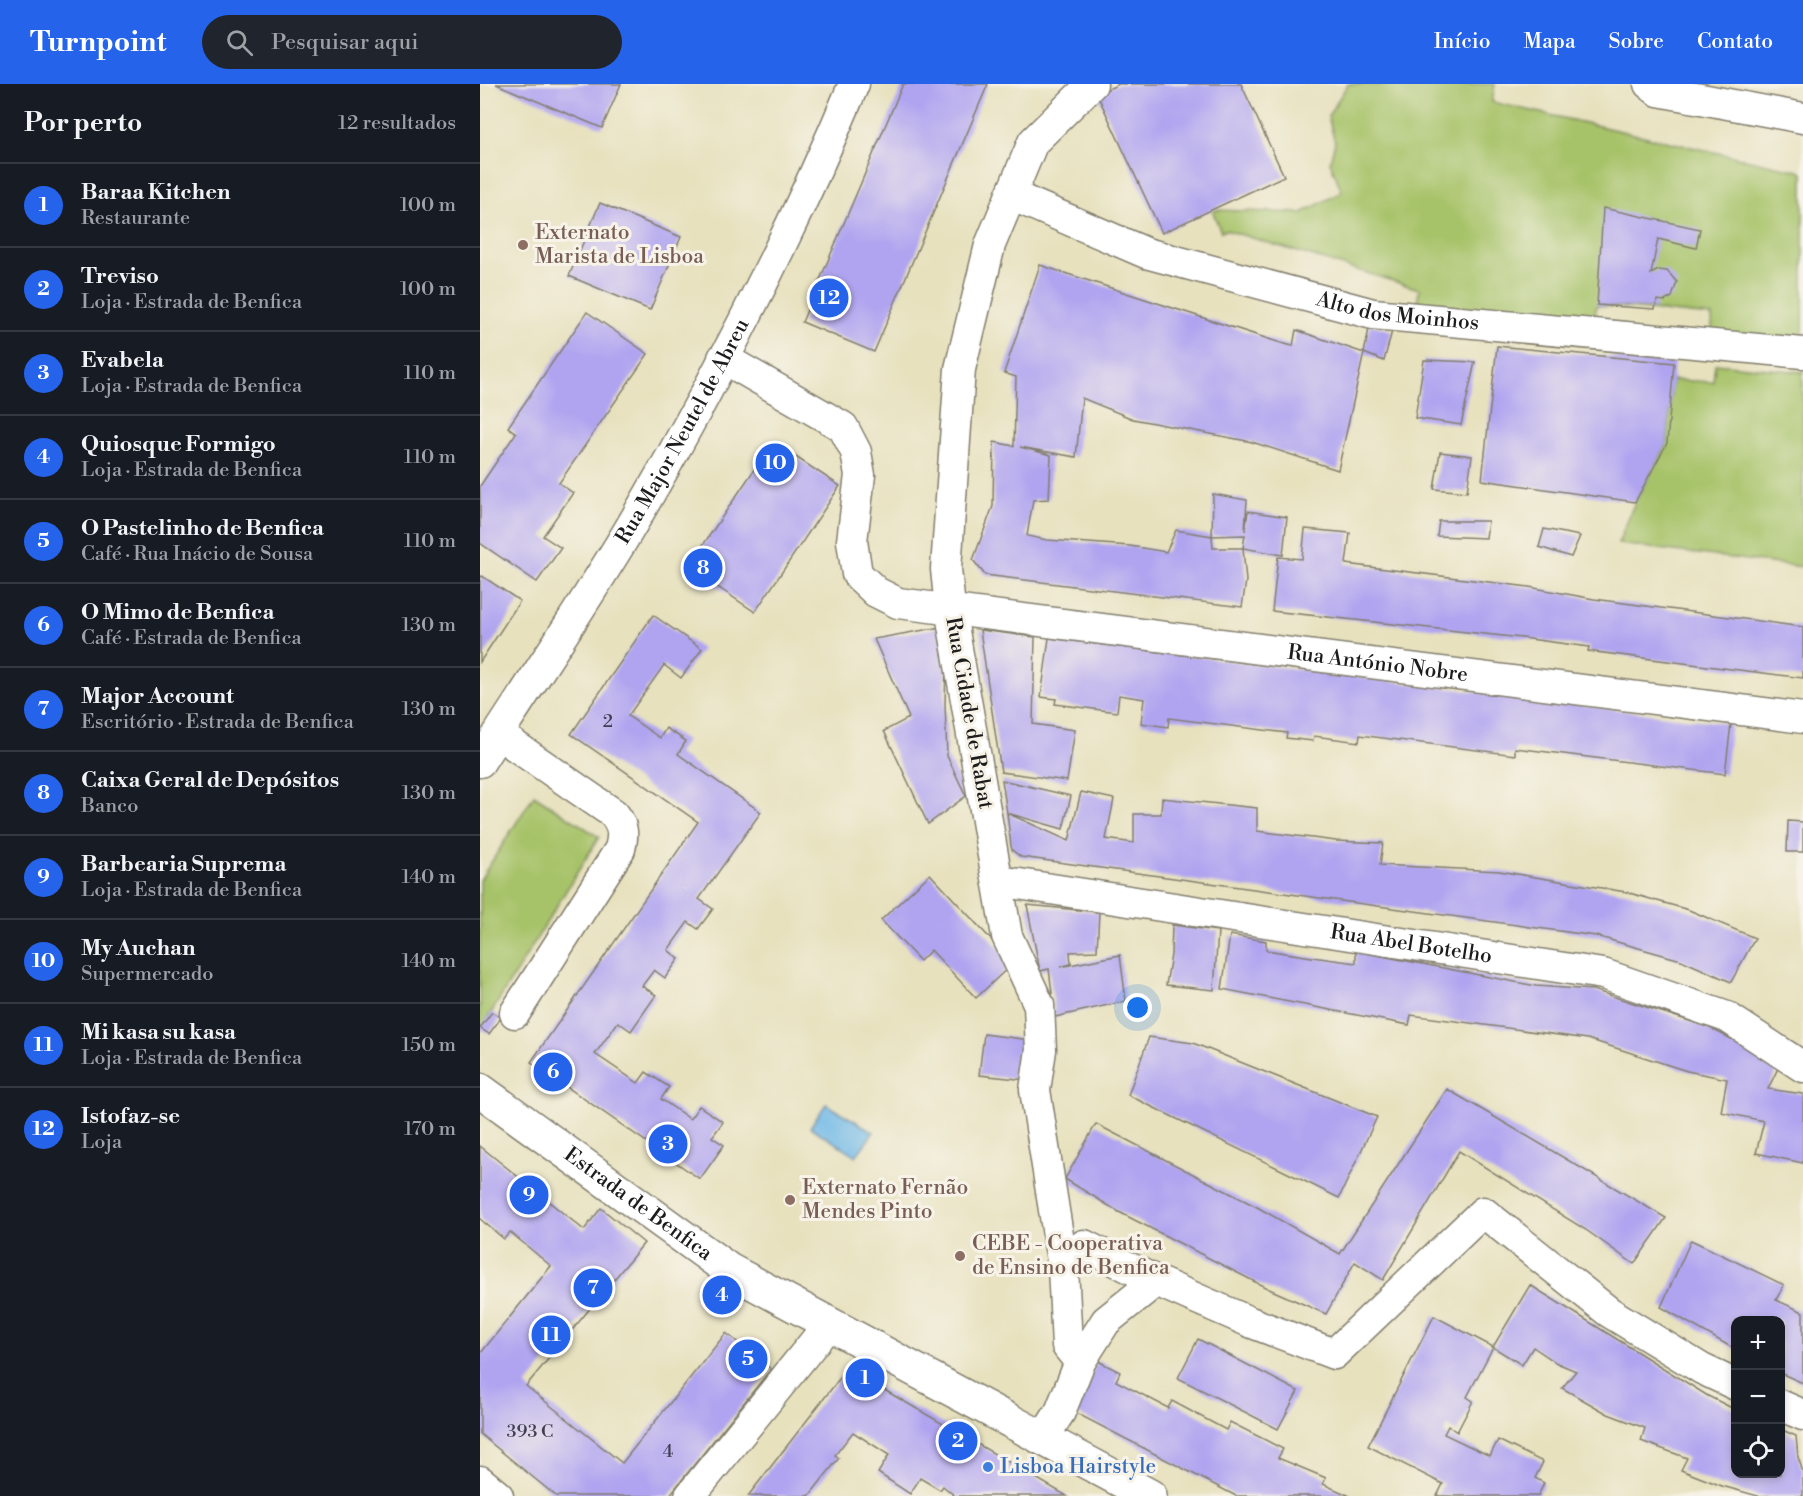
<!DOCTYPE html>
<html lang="pt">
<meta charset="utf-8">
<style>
:root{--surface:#171b24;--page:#20242c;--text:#f1f3f6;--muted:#9ea1a6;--line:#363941;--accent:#2563eb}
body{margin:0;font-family:"Libre Bodoni",serif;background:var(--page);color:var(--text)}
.controls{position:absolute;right:18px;bottom:18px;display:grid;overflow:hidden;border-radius:12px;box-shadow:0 3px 9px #0003}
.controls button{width:54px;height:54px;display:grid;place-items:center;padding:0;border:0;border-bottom:2px solid var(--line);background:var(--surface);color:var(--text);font:30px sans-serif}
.you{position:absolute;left:658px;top:924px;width:21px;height:21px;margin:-15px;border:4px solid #fff;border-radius:50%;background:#1a73e8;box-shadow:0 0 0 9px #1a73e833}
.badge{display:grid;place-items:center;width:39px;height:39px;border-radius:50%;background:var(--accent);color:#fff;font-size:20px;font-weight:700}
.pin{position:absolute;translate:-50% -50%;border:3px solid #fff;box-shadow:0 2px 6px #0006}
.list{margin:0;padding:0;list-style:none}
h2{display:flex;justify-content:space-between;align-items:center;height:78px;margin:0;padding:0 24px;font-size:26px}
h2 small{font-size:20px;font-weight:400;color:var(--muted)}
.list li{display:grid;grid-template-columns:39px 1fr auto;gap:18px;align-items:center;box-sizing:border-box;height:84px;padding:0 24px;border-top:2px solid var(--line)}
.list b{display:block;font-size:22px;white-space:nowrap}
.list p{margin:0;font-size:20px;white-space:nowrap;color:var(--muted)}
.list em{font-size:20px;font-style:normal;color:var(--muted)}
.icon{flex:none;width:33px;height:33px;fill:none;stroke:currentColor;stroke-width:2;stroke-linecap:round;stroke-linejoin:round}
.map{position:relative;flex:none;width:1323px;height:1412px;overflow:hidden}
header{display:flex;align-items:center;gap:36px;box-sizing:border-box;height:84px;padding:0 30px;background:var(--accent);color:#fff}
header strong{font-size:28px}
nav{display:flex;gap:33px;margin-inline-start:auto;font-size:21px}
.search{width:420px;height:54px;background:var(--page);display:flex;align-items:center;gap:15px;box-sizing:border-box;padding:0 21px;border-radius:33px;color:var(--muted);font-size:22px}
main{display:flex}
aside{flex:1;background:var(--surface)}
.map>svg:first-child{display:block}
.green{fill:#a7c369;stroke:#627042;stroke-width:1.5}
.water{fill:#6eb8e7;stroke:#456a82;stroke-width:1.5}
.building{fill:#b0a4f0}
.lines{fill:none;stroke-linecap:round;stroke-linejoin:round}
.minor-casing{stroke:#827e6d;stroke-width:33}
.tertiary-casing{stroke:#827e6d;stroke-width:36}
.minor{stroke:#fff;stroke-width:30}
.tertiary{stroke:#fff;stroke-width:33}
.education-dot{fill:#8d6e63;stroke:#f7f3e8;stroke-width:2}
.shop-dot{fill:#3f7fe0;stroke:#f7f3e8;stroke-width:2}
.labels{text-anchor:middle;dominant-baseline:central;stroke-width:6;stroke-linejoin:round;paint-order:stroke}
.number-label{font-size:18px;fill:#413e51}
.education-label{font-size:21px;fill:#785e54;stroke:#f7f3e8;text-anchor:start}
.street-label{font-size:21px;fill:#1c1c1c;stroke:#f7f3e8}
.shop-label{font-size:21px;fill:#366cbe;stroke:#f7f3e8;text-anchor:start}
</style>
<header>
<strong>Turnpoint</strong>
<div class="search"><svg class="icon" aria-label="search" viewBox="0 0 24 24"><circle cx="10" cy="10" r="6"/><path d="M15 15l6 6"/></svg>Pesquisar aqui</div>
<nav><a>Início</a><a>Mapa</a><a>Sobre</a><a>Contato</a></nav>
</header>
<main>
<aside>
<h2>Por perto<small>12 resultados</small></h2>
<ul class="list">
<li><span class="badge">1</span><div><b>Baraa Kitchen</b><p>Restaurante</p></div><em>100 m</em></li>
<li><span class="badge">2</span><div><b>Treviso</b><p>Loja · Estrada de Benfica</p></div><em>100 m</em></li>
<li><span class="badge">3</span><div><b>Evabela</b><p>Loja · Estrada de Benfica</p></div><em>110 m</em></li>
<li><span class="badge">4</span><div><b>Quiosque Formigo</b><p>Loja · Estrada de Benfica</p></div><em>110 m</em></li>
<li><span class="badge">5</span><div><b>O Pastelinho de Benfica</b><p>Café · Rua Inácio de Sousa</p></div><em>110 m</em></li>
<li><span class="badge">6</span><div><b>O Mimo de Benfica</b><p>Café · Estrada de Benfica</p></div><em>130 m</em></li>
<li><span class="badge">7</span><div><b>Major Account</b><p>Escritório · Estrada de Benfica</p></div><em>130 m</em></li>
<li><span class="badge">8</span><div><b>Caixa Geral de Depósitos</b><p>Banco</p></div><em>130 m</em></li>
<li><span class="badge">9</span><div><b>Barbearia Suprema</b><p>Loja · Estrada de Benfica</p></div><em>140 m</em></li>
<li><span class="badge">10</span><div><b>My Auchan</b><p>Supermercado</p></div><em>140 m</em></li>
<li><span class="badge">11</span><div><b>Mi kasa su kasa</b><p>Loja · Estrada de Benfica</p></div><em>150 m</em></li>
<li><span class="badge">12</span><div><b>Istofaz-se</b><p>Loja</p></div><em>170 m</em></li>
</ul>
</aside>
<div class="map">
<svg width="1323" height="1412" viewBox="0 0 1323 1412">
<rect width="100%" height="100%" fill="#f7f3e8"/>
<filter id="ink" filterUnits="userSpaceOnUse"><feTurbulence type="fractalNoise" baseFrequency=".0167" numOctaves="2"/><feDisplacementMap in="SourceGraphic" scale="12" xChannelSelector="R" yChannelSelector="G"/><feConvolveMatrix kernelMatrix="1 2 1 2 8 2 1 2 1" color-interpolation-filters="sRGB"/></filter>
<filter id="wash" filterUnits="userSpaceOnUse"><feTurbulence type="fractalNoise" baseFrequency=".008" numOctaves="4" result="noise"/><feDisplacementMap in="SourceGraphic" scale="24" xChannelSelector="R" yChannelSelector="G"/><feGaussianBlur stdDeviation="1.35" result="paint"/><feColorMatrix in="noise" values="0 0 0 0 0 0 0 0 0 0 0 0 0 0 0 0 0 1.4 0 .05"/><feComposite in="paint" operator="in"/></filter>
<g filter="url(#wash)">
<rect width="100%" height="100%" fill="#e7e1be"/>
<g class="green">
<polygon points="868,0 1015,0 1012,18 1323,88 1323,257 1232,254 1232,232 1117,221 1113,240 937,225 939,205 746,146 741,148 733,128 736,126 822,129 862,108 850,78 855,58 848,32"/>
<polygon points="1235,280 1323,288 1323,483 1138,460 1155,418 1187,359 1192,296 1233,298"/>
<polygon points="54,711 119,753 0,947 0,796"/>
</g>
<polygon class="water" points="346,1020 394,1048 376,1072 330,1043"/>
<g id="blocks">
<g class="building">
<polygon points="16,0 141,0 122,44"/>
<polygon points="423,0 508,0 394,268 322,238"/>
<polygon points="639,0 761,0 804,92 682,149 617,10"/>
<polygon points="120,119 201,153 170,226 89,192"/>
<polygon points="1123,124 1220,145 1216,164 1178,155 1171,190 1178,186 1187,187 1197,198 1192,213 1185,217 1177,216 1175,225 1117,221"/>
<polygon points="560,181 801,259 813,262 816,246 884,269 858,386 772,358 653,335 602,314 596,373 540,363 571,371 569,415 553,416 547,452 567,456 650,462 686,468 696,446 732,452 733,464 763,464 766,497 762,523 505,491 493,476 513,422 514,358 534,362 536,293 524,289"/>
<polygon points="107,228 168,270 79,399 93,409 63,452 81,464 57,498 0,459 0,402 36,349 28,343"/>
<polygon points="890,240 912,247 904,277 884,269"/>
<polygon points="1017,262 1194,279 1187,359 1155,418 1002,396"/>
<polygon points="944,276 995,278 981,341 935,334"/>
<polygon points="293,358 360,402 275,528 208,483"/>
<polygon points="960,368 992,372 987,408 954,405"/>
<polygon points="733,410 767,416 765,447 768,427 807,433 803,471 763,464 765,451 732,452"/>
<polygon points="959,437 1008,437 1006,454 957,452"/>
<polygon points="825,445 870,449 866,480 1049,503 1114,515 1323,543 1323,594 1108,567 1109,563 1042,554 792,527 798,473 822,475"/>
<polygon points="1064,445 1100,452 1091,473 1059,463"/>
<polygon points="2,492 40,517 0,578 0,494"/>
<polygon points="173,531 222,565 201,594 184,581 148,632 180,654 186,644 206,657 198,670 281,728 219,815 233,825 218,845 208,838 188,866 199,875 185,894 174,886 162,902 176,911 151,947 138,938 115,970 158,999 166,988 189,1003 181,1015 210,1035 219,1022 243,1038 232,1053 244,1061 220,1095 51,978 218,738 91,650"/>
<polygon points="467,542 465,620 467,672 486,712 448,740 404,647 429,634 394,555"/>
<polygon points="500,546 555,553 553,640 595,646 587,697 521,688"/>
<polygon points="569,554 1251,640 1245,690 1035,664 1035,671 880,651 879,658 834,652 833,657 806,654 807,649 689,634 688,643 661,639 664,615 639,611 637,628 575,620 576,615 561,613"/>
<polygon points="522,696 591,712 583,745 527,729 589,757 601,708 634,715 626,755 654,759 654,730 681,730 682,714 777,724 777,747 856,757 903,759 900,781 1019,787 1146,808 1209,826 1275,854 1251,898 1201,876 1116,852 541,773 532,766 531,762 527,729"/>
<polygon points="1308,737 1323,738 1323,768 1307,768"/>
<polygon points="450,790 533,879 496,914 451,866 440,877 401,836"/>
<polygon points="547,821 619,828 617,867 590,868 591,880 580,883 640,871 646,917 575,933 569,885 560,887"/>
<polygon points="692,841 738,847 734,906 686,901 691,871"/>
<polygon points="750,851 786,857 786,866 832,873 876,879 876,867 1056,902 1113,906 1228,943 1300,980 1288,1005 1323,1010 1323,1079 1276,1069 1284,1037 1241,1028 1247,995 1207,987 1108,955 931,931 929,941 742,905"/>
<polygon points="12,928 21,934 9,950 0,944"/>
<polygon points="504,950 551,956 547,996 499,991"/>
<polygon points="669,953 713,959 897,1033 859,1114 648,1011"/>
<polygon points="967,1005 1186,1134 1154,1180 1106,1146 979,1067 903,1196 875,1178 846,1230 789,1205 639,1128 585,1095 616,1040 777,1123 860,1170"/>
<polygon points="0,1062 104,1146 121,1124 164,1159 46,1302 142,1379 246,1249 291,1285 189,1412 76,1412 0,1350 0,1270 71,1182 30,1148 24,1155 0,1135"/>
<polygon points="1211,1156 1304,1201 1296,1216 1323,1228 1323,1299 1300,1289 1300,1236 1256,1236 1256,1266 1181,1223"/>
<polygon points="1050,1201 1228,1312 1256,1326 1256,1390 1300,1390 1300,1345 1316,1352 1318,1373 1323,1388 1323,1412 1278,1412 1242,1402 1201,1386 1207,1374 1161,1357 1165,1344 1128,1330 1082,1304 1096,1287 1077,1279 1053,1263 1042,1281 1013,1263 987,1313 993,1317 977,1348 968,1342 964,1350 1010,1372 1018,1356 1063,1378 1055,1394 1064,1399 1058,1412 957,1412 963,1400 888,1362 954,1232 1013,1263"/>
<polygon points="718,1255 818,1307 798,1345 698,1294"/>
<polygon points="618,1277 640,1288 636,1297 688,1324 692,1317 746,1346 750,1338 803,1365 798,1374 846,1394 843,1400 870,1412 756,1412 592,1327"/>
<polygon points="370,1281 401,1304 587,1412 475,1412 463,1402 460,1406 440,1394 430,1410 398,1389 409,1371 373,1348 355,1371 359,1374 329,1412 268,1412"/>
</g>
</g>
</g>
<g filter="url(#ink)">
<use href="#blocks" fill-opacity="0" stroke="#827e6d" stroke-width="1.5"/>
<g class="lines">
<g class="minor-casing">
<g id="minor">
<polyline points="1169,0 1178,7 1323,34"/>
<path id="s1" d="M531,111l135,58 227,61 430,39"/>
<path id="s2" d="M243,274l120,69 13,25 4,23 -8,66 5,33 19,18 22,11 905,115"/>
<path d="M18,650l116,80c9,12 10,20 6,35l-105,164"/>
<path id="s3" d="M0,678c49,-77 100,-151 147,-229 85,-144 162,-295 227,-449"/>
<path id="s4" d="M519,797l604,93 124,43 76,50"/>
<polyline points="604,1161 676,1197"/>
<polyline points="600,1278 587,1262 583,1183 555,1006 561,966 559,921 527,852 470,524 466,485 480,285 510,161 553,58 612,0"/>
<polyline points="1300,1321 1323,1331"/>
<polyline points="562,1356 580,1328 600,1278 626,1237 676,1197 770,1238 854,1270 1003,1128 1129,1228 1222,1285 1256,1301"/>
<polyline points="0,1397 18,1412"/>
<polyline points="210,1412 349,1240"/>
</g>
</g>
<g class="tertiary-casing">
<g id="tertiary">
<path id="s5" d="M0,1006l249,180 421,226"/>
</g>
</g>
<use href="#minor" class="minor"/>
<use href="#tertiary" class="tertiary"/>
</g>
</g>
<g class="education-dot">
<circle cx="43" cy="161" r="6"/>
<circle cx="310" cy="1116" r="6"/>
<circle cx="480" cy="1172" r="6"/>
</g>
<circle class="shop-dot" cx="508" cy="1383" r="6"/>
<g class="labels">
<g class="number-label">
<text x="128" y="637">2</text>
<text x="50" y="1347">393 C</text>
<text x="188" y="1367">4</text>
</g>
<g class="education-label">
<text x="55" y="149">Externato<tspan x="55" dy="24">Marista de Lisboa</tspan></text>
<text x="322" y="1104">Externato Fernão<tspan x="322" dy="24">Mendes Pinto</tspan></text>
<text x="492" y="1160">CEBE - Cooperativa<tspan x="492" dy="24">de Ensino de Benfica</tspan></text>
</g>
<g class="street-label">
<text stroke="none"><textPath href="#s1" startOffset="406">Alto dos Moinhos</textPath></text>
<text stroke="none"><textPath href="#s3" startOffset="388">Rua Major Neutel de Abreu</textPath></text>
<text stroke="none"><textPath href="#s2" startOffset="824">Rua António Nobre</textPath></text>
<text transform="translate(489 629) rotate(80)">Rua Cidade de Rabat</text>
<text stroke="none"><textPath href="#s4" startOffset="417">Rua Abel Botelho</textPath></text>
<text stroke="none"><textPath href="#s5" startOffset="195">Estrada de Benfica</textPath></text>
</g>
<g class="shop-label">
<text x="520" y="1383">Lisboa Hairstyle</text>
</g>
</g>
</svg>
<div class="controls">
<button>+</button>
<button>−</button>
<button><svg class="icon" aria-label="locate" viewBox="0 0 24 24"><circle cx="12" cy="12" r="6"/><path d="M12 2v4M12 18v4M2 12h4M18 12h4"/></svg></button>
</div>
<div class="you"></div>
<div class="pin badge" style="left:385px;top:1294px">1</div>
<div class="pin badge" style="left:478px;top:1357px">2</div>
<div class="pin badge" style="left:188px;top:1060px">3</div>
<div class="pin badge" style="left:242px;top:1211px">4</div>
<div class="pin badge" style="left:268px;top:1275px">5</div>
<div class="pin badge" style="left:73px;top:988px">6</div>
<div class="pin badge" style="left:113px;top:1204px">7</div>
<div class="pin badge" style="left:223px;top:484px">8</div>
<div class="pin badge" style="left:49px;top:1111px">9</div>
<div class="pin badge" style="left:295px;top:379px">10</div>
<div class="pin badge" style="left:71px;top:1251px">11</div>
<div class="pin badge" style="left:349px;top:214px">12</div>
</div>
</main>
